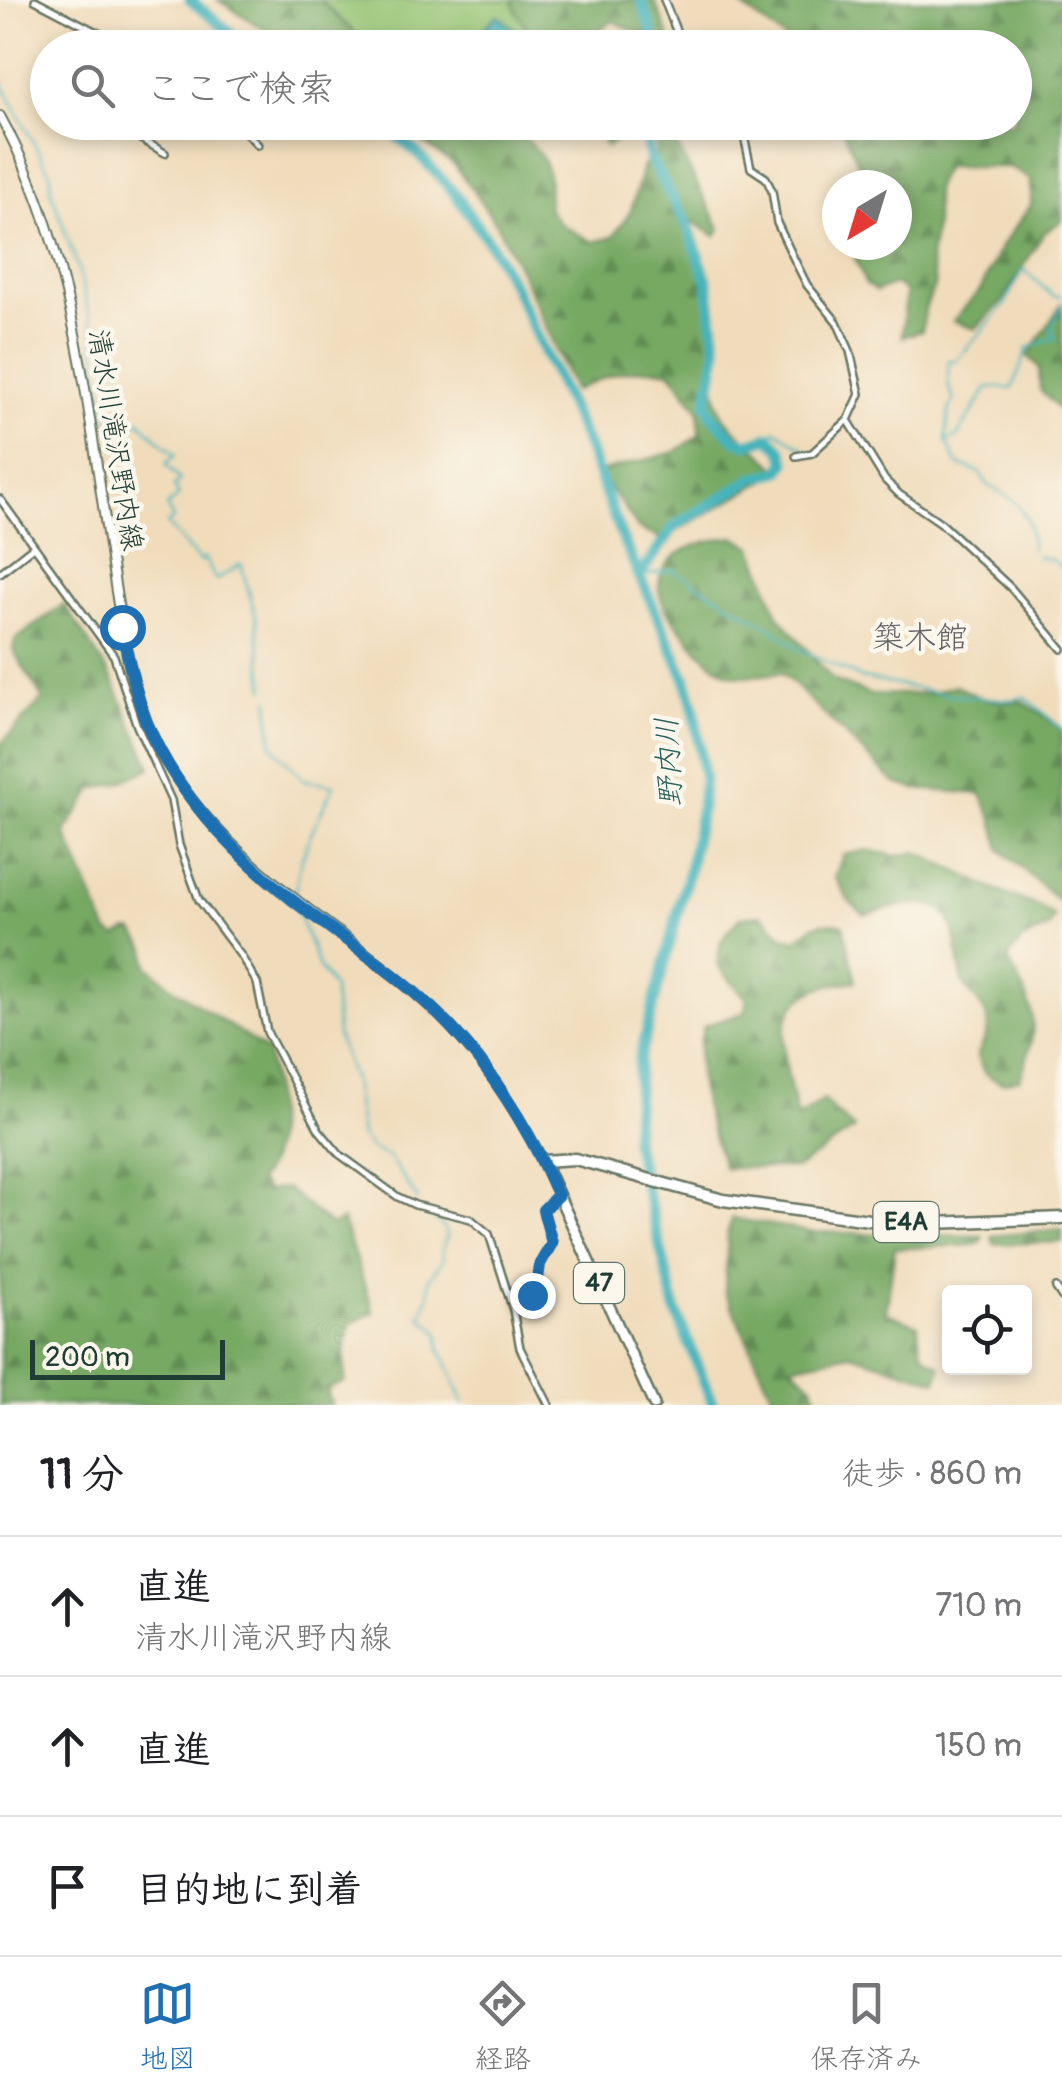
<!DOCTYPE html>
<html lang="ja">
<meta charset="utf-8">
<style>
:root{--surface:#fff;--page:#f2f2f2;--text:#202124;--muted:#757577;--line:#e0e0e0;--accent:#1f6fb2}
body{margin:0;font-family:Pangolin,"Klee One",sans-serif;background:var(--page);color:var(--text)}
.controls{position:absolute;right:30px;bottom:30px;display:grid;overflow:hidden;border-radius:10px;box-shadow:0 5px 15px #0003}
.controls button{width:90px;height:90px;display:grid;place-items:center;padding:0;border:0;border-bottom:2px solid var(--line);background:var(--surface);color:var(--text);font:50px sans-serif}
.compass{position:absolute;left:822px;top:170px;width:90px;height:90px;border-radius:50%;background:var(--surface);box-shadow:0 5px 15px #0003;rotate:218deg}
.scale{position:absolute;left:30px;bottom:25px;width:195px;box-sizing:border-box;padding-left:10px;border:5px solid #1f3d34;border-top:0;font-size:28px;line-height:35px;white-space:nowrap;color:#1f3d34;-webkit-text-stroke:8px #fbf7ec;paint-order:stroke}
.stop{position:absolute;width:30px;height:30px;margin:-22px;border:8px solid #1f6fb2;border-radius:50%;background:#fff}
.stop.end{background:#1f6fb2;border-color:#fff;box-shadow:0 2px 10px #0008}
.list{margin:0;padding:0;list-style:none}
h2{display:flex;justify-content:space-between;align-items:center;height:130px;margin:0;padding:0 40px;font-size:42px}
h2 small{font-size:32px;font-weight:400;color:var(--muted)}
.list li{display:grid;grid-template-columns:65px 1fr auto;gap:30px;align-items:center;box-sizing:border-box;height:140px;padding:0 40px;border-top:2px solid var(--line)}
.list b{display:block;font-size:38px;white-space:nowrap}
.list p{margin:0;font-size:32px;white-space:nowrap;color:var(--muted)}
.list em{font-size:32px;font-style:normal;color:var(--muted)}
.icon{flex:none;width:55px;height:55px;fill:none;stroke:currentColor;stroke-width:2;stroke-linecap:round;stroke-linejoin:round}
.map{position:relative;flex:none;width:1062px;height:1405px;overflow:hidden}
.search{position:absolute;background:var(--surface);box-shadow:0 5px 15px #0003;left:30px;right:30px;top:30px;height:110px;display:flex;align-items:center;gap:25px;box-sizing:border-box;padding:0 35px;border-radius:55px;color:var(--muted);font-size:38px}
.sheet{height:550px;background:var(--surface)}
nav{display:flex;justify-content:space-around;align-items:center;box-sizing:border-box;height:140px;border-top:2px solid var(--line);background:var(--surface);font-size:28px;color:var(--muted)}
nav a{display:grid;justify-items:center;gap:5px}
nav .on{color:var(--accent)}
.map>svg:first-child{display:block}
.grass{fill:#94c372;stroke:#5a8053;stroke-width:2.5}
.forest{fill:url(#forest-firs);stroke:#4b734c;stroke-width:2.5}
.water{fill:#44b4bb;stroke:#327878;stroke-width:2.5}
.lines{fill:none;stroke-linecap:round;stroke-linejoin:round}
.stream{stroke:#44b4bb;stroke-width:2.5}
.river{stroke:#44b4bb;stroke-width:11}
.minor-casing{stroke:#687563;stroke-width:10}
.secondary-casing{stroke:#687563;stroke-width:12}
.primary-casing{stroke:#687563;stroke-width:14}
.motorway-casing{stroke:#687563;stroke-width:15}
.minor{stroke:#fff;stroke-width:5}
.secondary{stroke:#fff;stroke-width:8}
.primary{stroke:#fff;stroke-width:9}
.motorway{stroke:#fff;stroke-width:10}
.route{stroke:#1f6fb2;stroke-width:12}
.labels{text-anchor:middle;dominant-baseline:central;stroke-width:9;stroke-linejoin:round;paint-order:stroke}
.shield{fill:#fbf7ec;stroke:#61756b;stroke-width:2.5}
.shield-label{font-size:25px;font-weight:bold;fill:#1f3d34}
.street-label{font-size:28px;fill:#1f3d34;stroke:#fbf7ec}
.water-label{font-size:30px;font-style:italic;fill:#2a615c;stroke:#fbf7ec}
.quarter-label{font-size:32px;fill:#646368;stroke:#fbf7ec}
</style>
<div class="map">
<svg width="1062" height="1405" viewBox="0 0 1062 1405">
<defs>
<pattern id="forest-firs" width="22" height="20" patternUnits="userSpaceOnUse" patternTransform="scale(2.5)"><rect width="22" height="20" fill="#77a964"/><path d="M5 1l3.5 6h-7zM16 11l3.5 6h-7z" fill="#618b53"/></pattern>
</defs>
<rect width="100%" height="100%" fill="#fbf7ec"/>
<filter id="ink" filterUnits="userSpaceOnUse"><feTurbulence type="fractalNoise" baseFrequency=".01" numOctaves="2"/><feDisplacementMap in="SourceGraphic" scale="20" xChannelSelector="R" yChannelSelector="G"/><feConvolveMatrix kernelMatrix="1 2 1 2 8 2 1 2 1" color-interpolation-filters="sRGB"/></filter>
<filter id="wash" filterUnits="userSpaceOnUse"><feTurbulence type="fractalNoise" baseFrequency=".0048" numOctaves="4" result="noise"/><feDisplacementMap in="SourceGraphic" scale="40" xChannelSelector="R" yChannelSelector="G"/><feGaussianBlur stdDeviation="2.25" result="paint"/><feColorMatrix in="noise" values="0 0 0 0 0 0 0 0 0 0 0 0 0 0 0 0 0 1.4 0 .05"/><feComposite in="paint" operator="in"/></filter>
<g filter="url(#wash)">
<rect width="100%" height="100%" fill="#f0dcbb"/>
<polygon class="grass" points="293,0 521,0 545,32 530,47 348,47"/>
<g class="forest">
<polygon points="218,0 320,0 370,47 292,47"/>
<path d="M512,0h142l19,47h-27l-2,-12 -31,-14 -13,8 -14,18h-50c-5,-18 -20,-29 -24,-47z"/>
<polygon points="734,0 1062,0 1062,220 1043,234 1002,302 975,329 953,321 981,289 1002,245 1031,205 1031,180 1010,167 945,167 935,186 935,225 930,259 935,284 925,309 922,331 902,337 906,292 895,284 876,291 865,283 850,245 897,245 897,185 862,185 861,170 840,123 1014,122 1014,48 796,47"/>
<path d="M396,123h111c36,32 45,34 41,85l12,16 33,18 20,-5 18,-26 12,-45 14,-14 -3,-29h15l-2,3 53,102 -4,8 -41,-25c14,28 30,56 37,86 8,35 -4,74 7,109 9,25 40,42 58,62l-8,10 -107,61 -23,-10 -40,-57 76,-20 24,-17v-25l-29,-39c-36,-7 -64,4 -96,20l-48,-109 -31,-60 -40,-57z"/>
<polygon points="598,123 598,122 632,123 627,134 606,147"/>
<polygon points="1062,303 1062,413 1040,390 1039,367 1028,356"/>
<path d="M736,537l17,10 25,68 55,65 38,15 60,-2 24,-8c24,13 39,20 67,16l39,27 1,176 -61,-54 -8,-30 -12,-26 -66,-5 -20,-6 -113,-110c-16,1 -40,6 -54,0 -16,-8 -31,-23 -41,-37 -10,-12 -27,-29 -28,-47 -1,-39 48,-50 77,-52z"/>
<path d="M64,604l48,74 39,90 -32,15 -26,6 -28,43 42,99 10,6 10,-6 7,1 12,17 2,17 24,21 95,64c7,33 18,104 -9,129l8,11 20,-3 45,38 11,-6 32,92 -24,12 -6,29 1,29 -18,7 4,16h-331v-660l43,-46 -30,-49 2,-10z"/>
<path d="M867,850l30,6 21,-4 75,37 48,18 13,10 -5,10 -27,13 -14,19c27,53 33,62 12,120l-19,4 -16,-9 -8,-17c3,-9 10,-20 11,-29 1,-22 -19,-30 -25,-47 -7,-21 -4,-61 -23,-72 -20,-13 -54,1 -76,6l-15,-14 -14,-24 8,-22z"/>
<path d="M762,915l22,22 13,3c15,-16 23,-20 46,-15l13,56c-12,2 -28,3 -39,8 -53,21 -28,86 -20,129l26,-18 31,29 -57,39h-73c-16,-47 -35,-93 -20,-142l42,-14 1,-13 -30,-34 4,-24 19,-24z"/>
<path d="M732,1218l79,14 172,4 -1,5 -6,4c-28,0 -54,4 -81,3l-9,65 32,12c1,24 1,31 23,41l-4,15 -86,-27 -60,12 22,19 7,20h-43l-52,-113 3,-61z"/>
<polygon points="1062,1229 1062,1242 994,1244 992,1236"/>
</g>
<polygon class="water" points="497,15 526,38 518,47 477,47 480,33"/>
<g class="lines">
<g class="stream">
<polyline points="0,80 51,175 50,188 79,271 93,330 105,417 122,432 138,420 175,455 166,464 180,480 174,486 179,495 167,507 173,519 167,524 200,562 204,558 216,580 241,564 256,617 265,689"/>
<polyline points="769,437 776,430 808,451"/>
<polyline points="946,441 956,438 988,387 1012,389 1028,348 1055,338 1051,327 1062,305"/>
<polyline points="1032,550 1028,521 1015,501 989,486 979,472 958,465 946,441 949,410 954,400 948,384 949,360 956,361 1005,304 1023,269 1053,296 1062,296"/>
<polyline points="1037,556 1052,560 1062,568"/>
<polyline points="639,576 673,570 770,627 800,649 861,678 951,695 1011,700 1025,697 1062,729"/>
<path d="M269,699l3,46 32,35 30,5c-16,35 -34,64 -38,104"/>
<polyline points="298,913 319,967 333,988 337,1035 353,1080 361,1136 371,1149 388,1156 418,1200"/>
<polyline points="428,1213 441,1224 447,1235 442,1250 443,1259 429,1279 429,1295 421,1317 439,1332 440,1350 447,1362 464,1405"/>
</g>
<g class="river">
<polyline points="190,0 249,48"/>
<polyline points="641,0 658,48"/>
<polyline points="381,122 419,155 456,195 490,244 514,287 588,447 620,533 685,677 694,708 704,780 701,807 689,870 639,1060 634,1141 676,1311 713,1405"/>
<polyline points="639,576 675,526 754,478 780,471 786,462 782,450 769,437 748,444 737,441 713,417 707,404 717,352 708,283 688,226 649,157 644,122"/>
</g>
</g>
</g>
<g filter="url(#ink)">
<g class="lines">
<g class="minor-casing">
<g id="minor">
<polyline points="35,0 127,48"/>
<polyline points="664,0 683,48"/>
<polyline points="111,122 165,153"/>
<polyline points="236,122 258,145"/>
<polyline points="730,122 744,136 751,168 766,178 772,191 777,223 795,261 807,285 837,322 850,351 860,394 848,420 885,480 899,494 941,523 1011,588 1062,649"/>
<polyline points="796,456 812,453 848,420"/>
<polyline points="0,499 114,656 137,726 171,800 179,845 199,900 241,956 257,983 267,1032 319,1130 339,1154 398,1197 415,1205 471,1219 489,1234 513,1310 520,1348 549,1405"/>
<polyline points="0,573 33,547"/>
<polyline points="101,634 122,627"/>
<polyline points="1056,1288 1062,1297"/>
<polyline points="514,1310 523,1307 537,1286 540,1264 552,1243 543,1210 558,1195"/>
</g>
</g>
<g class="secondary-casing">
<path id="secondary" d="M0,116c73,132 86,283 109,430 11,69 18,142 51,205 64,118 185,174 278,263 44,42 77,94 105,147"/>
</g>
<g class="primary-casing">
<polyline id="primary" points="543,1161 654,1405"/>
</g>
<g class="motorway-casing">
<polyline id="motorway" points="543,1161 575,1159 723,1200 869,1220 933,1223 1062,1218"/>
</g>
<use href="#minor" class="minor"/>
<use href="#secondary" class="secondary"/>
<use href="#primary" class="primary"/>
<use href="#motorway" class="motorway"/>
</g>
</g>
<g class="lines" filter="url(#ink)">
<path class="route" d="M122,627c6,32 13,65 25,96 29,71 85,129 144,176 50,39 105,73 150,118 51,51 88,112 117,178l-15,15 9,33 -12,21 -3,22 -5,9"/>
</g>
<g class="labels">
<g class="shield">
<rect x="873.5" y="1202" width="65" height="40" rx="8"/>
<rect x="574" y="1263" width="50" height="40" rx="8"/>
</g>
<g class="shield-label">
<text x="906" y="1222">E4A</text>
<text x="599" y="1283">47</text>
</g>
<g class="street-label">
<text transform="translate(115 440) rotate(81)">清水川滝沢野内線</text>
</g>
<g class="water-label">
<text transform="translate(669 762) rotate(-93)">野内川</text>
</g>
<g class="quarter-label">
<text x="920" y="638">築木館</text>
</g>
</g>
</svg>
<div class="controls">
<button><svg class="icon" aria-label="locate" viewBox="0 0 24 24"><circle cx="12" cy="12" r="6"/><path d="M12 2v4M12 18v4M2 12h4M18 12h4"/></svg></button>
</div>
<svg class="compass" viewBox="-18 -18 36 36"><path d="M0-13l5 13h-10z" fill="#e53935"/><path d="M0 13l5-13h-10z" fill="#757577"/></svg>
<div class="scale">200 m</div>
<div class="stop" style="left:122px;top:627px"></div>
<div class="stop end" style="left:532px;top:1295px"></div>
<div class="search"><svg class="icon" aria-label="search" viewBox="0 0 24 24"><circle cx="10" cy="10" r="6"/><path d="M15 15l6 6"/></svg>ここで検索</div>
</div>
<section class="sheet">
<h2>11 分<small>徒歩 · 860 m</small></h2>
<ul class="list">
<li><svg class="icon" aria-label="ahead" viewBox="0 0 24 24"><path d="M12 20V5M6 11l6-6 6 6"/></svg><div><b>直進</b><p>清水川滝沢野内線</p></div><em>710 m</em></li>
<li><svg class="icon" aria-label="ahead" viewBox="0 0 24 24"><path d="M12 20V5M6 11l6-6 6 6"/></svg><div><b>直進</b></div><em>150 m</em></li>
<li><svg class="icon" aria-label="arrive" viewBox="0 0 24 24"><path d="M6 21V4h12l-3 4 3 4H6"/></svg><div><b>目的地に到着</b></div></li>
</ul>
</section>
<nav>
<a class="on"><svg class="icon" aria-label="map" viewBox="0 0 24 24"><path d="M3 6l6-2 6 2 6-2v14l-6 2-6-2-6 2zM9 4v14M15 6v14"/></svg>地図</a>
<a><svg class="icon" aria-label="directions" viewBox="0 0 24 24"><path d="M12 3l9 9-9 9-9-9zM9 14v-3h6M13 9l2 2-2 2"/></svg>経路</a>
<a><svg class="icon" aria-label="saved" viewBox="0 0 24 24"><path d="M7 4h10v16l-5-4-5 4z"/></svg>保存済み</a>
</nav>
